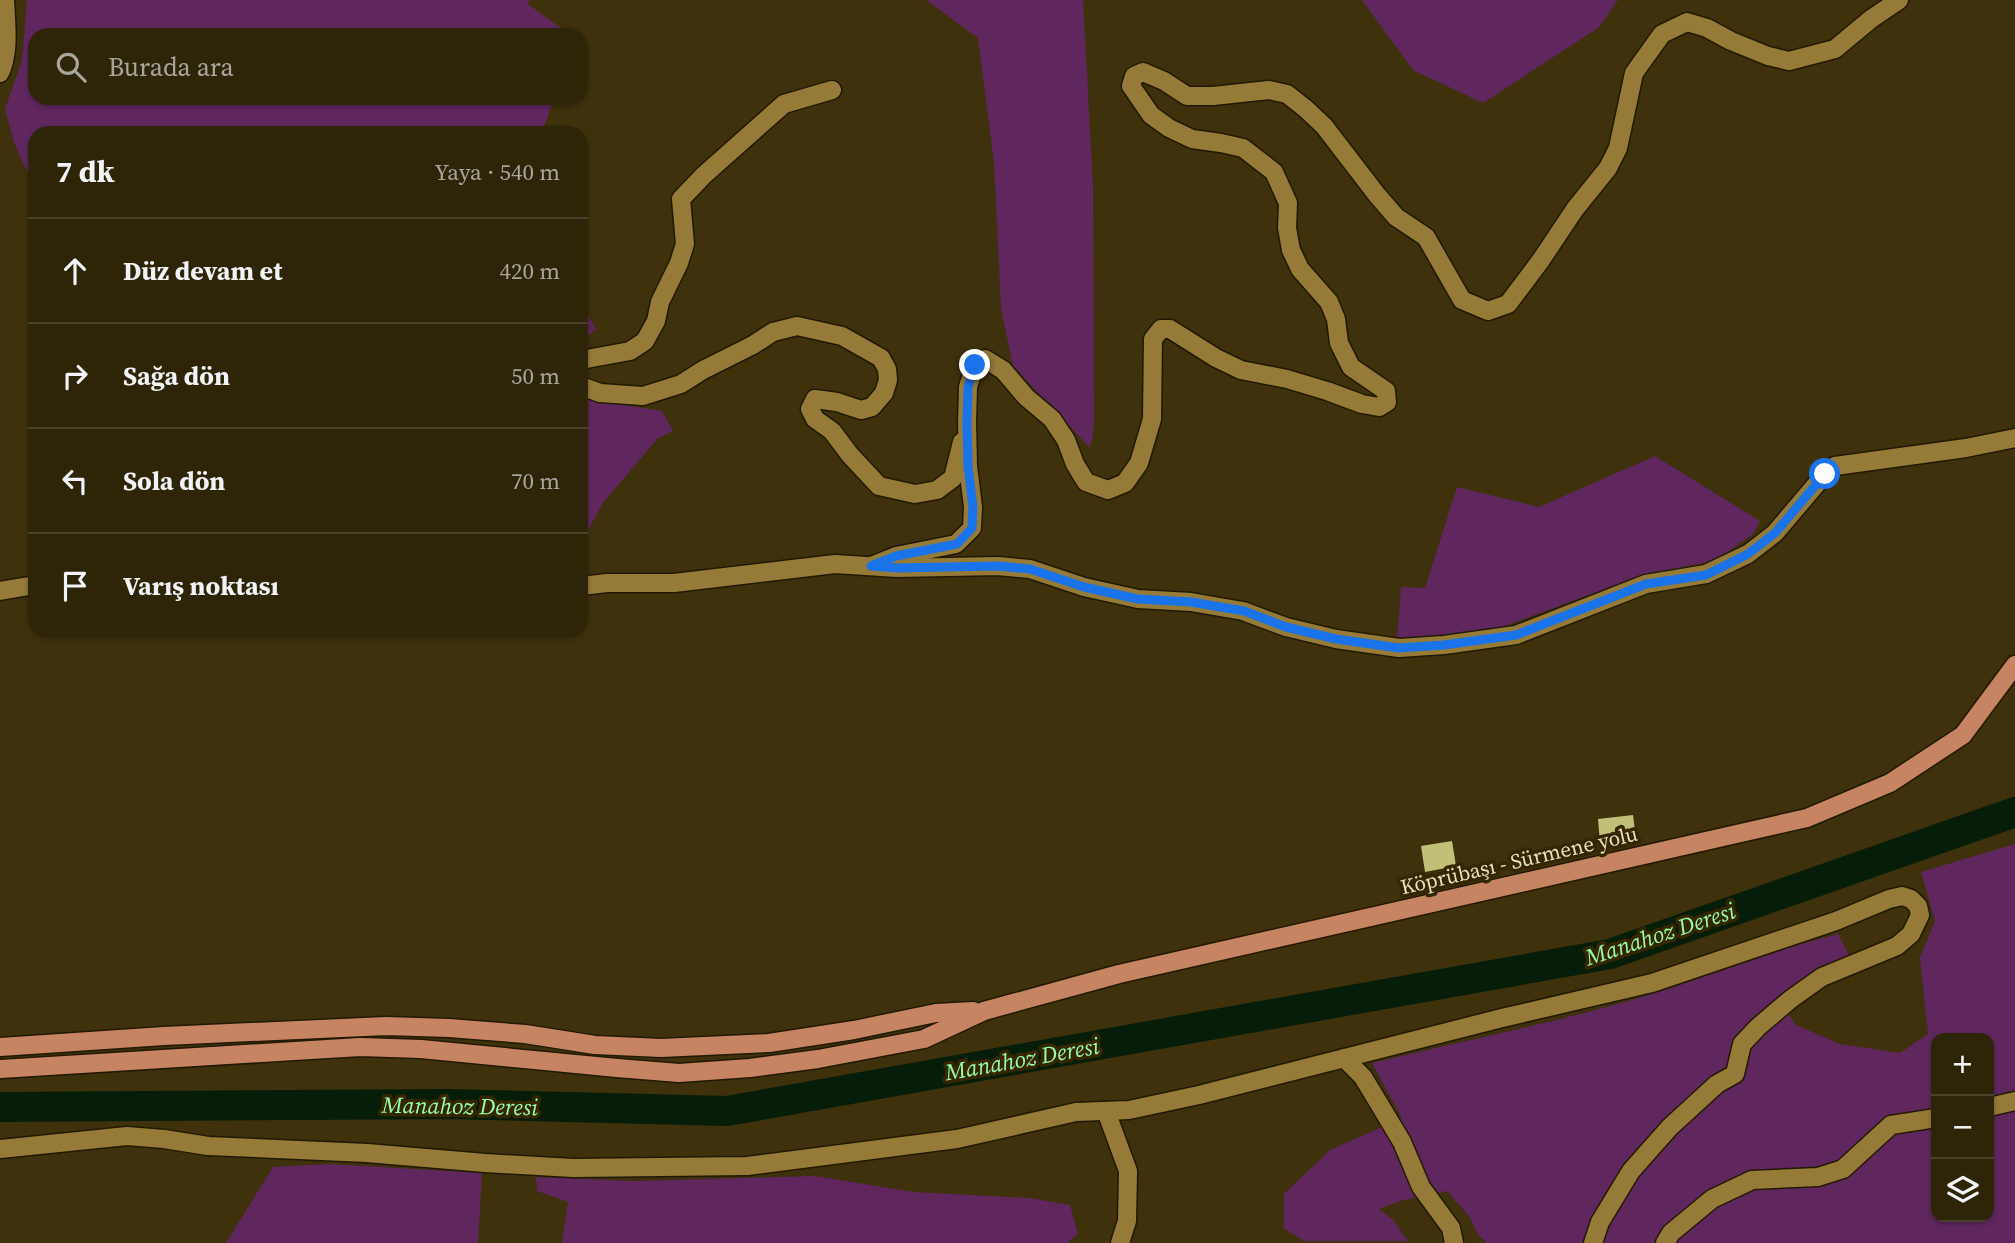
<!DOCTYPE html>
<html lang="tr">
<meta charset="utf-8">
<style>
:root{--surface:#2e2509;--page:#362d12;--text:#f1f3f6;--muted:#a7a59c;--line:#49422a}
body{margin:0;font-family:"Source Serif 4",serif;background:var(--page);color:var(--text)}
.controls{position:absolute;right:21px;bottom:21px;display:grid;overflow:hidden;border-radius:14px;box-shadow:0 2px 5px #0004}
.controls button{width:63px;height:63px;display:grid;place-items:center;padding:0;border:0;border-bottom:2px solid var(--line);background:var(--surface);color:var(--text);font:35px sans-serif}
.stop{position:absolute;width:21px;height:21px;margin:-16px;border:5px solid #1a73e8;border-radius:50%;background:#fff}
.stop.end{background:#1a73e8;border-color:#fff;box-shadow:0 2px 7px #0008}
.list{margin:0;padding:0;list-style:none}
h2{display:flex;justify-content:space-between;align-items:center;height:91px;margin:0;padding:0 28px;font-size:30px}
h2 small{font-size:23px;font-weight:400;color:var(--muted)}
.list li{display:grid;grid-template-columns:46px 1fr auto;gap:21px;align-items:center;box-sizing:border-box;height:105px;padding:0 28px;border-top:2px solid var(--line)}
.list b{display:block;font-size:26px;white-space:nowrap}
.list em{font-size:23px;font-style:normal;color:var(--muted)}
.icon{flex:none;width:38px;height:38px;fill:none;stroke:currentColor;stroke-width:2;stroke-linecap:round;stroke-linejoin:round}
.map{position:relative;flex:none;width:2015px;height:1243px;overflow:hidden}
.search{position:absolute;background:var(--surface);box-shadow:0 2px 5px #0004;left:28px;top:28px;width:560px;height:77px;display:flex;align-items:center;gap:18px;box-sizing:border-box;padding:0 24px;border-radius:21px;color:var(--muted);font-size:26px}
.panel{position:absolute;background:var(--surface);box-shadow:0 2px 5px #0004;left:28px;top:126px;width:560px;height:511px;border-radius:21px}
.map>svg:first-child{display:block}
.green{fill:#5f275e;fill-rule:evenodd}
.lines{fill:none;stroke-linecap:round;stroke-linejoin:round}
.river{stroke:#051d09;stroke-width:30}
.building{fill:#c1c079}
.minor-casing{stroke:#221905;stroke-width:21}
.major-casing{stroke:#221905;stroke-width:21}
.minor{stroke:#967b38;stroke-width:18}
.major{stroke:#c78462;stroke-width:18}
.route{stroke:#1a73e8;stroke-width:9}
.labels{text-anchor:middle;dominant-baseline:central;stroke-width:7;stroke-linejoin:round;paint-order:stroke}
.street-label{font-size:21px;fill:#eddfbe;stroke:#342701}
.water-label{font-size:23px;font-style:italic;fill:#97fca7;stroke:#342701}
</style>
<div class="map">
<svg width="2015" height="1243" viewBox="0 0 2015 1243">
<rect width="100%" height="100%" fill="#3e310c"/>
<g class="green">
<polygon points="27,0 529,0 528,4 570,35 35,35 35,98 554,98 542,133 35,133 35,189 14,143 5,109 22,60"/>
<polygon points="926,0 1083,0 1093,186 1094,421 1092,441 1089,447 1013,366 1001,308 994,162 978,38"/>
<polygon points="1362,0 1618,0 1598,28 1483,103 1413,70"/>
<polygon points="581,303 596,329 581,341"/>
<polygon points="581,392 590,400 662,411 673,431 658,438 603,503 581,543"/>
<polygon points="1655,456 1760,521 1753,534 1714,561 1649,573 1488,632 1397,638 1401,587 1425,588 1457,487 1539,507"/>
<path d="M2015,844v399h-528l-8,-7 -10,-20 -22,-25 -44,9 -24,9 14,11 15,21h-104l-20,-13v-34l46,-44 72,-32 -30,-55c84,-20 171,-38 253,-61 72,-20 141,-50 213,-68l11,21 -26,13 -46,29 19,28 44,19 60,9 28,-19 -8,-76 15,-37 -14,-49zM1936,1038h53v179h-53z"/>
<polygon points="331,1164 482,1173 478,1243 226,1243 273,1167"/>
<polygon points="815,1176 914,1192 1030,1198 1070,1205 1078,1234 1067,1243 562,1243 568,1202 537,1191 536,1177 634,1181"/>
</g>
<g class="lines">
<polyline class="river" points="0,1107 448,1104 727,1111 1610,954 2015,812"/>
</g>
<g class="building">
<polygon points="1633,815 1636,839 1600,843 1598,819"/>
<polygon points="1452,841 1456,866 1425,872 1421,846"/>
</g>
<g class="lines">
<g class="minor-casing">
<g id="minor">
<path d="M0,73c10,-21 6,-50 5,-73"/>
<polyline points="581,360 630,351 645,341 656,321 660,302 679,263 685,244 681,199 704,175 784,104 832,90"/>
<polyline points="581,386 600,393 643,396 681,384 703,370 753,345 773,332 797,326 842,336 881,358 887,369 888,380 884,393 872,407 861,410 837,402 815,399 810,409 815,419 832,431 850,455 879,486 915,494 937,490 953,478 962,442"/>
<polyline points="871,566 896,556 956,544 972,528 973,507 968,466 967,422 968,387 975,365 985,359 1003,370 1026,397 1052,419 1066,440 1075,464 1086,482 1108,490 1125,483 1139,463 1152,419 1153,339 1161,329 1170,329 1216,358 1241,370 1287,379 1327,391 1362,404 1379,407 1387,402 1386,391 1351,367 1339,343 1336,319 1329,302 1300,269 1291,250 1287,228 1288,203 1274,172 1243,148 1221,143 1192,139 1169,128 1151,115 1131,86 1134,76 1143,72 1164,81 1187,96 1213,96 1269,90 1287,94 1306,109 1324,126 1377,195 1396,217 1426,237 1462,300 1488,311 1508,304 1541,260 1575,209 1608,168 1618,148 1634,73 1662,34 1687,22 1707,28 1731,41 1768,56 1789,61 1835,49 1871,19 1899,0"/>
<polyline points="581,586 607,583 674,583 835,564 897,568 998,566 1030,569 1084,587 1138,599 1191,602 1243,611 1286,627 1336,639 1399,648 1444,645 1516,635 1646,584 1706,574 1748,554 1775,533 1825,474 1835,466 1966,448 2015,438"/>
<polyline points="0,591 35,585"/>
<polyline points="1344,1058 1363,1077 1402,1142 1421,1187 1451,1228 1454,1243"/>
<polyline points="1989,1107 2015,1101"/>
<polyline points="1106,1111 1128,1171 1127,1221 1120,1243"/>
<polyline points="0,1149 127,1136 164,1139 208,1146 367,1153 485,1163 573,1168 747,1166 957,1139 1076,1112 1129,1110 1199,1095 1502,1018 1652,983 1836,921 1889,899 1902,896 1911,899 1918,906 1920,915 1911,934 1897,946 1822,977 1791,999 1758,1027 1742,1044 1735,1074 1717,1084 1670,1127 1631,1171 1600,1222 1593,1243"/>
<polyline points="1665,1243 1671,1233 1712,1199 1752,1180 1818,1177 1843,1169 1891,1125 1936,1118"/>
</g>
</g>
<g class="major-casing">
<g id="major">
<polyline points="0,1047 164,1036 386,1026 449,1028 525,1034 595,1045 661,1048 769,1043 854,1030 936,1013 973,1011"/>
<polyline points="0,1069 360,1047 421,1049 617,1068 679,1073 750,1068 818,1059 924,1039 984,1011 1119,974 1807,818 1890,783 1963,735 2015,665"/>
</g>
</g>
<use href="#minor" class="minor"/>
<use href="#major" class="major"/>
</g>
<g class="lines">
<polyline class="route" points="975,365 968,387 967,422 968,466 973,507 972,528 957,544 896,556 871,566 897,568 998,566 1030,569 1084,587 1138,599 1191,602 1244,611 1286,627 1336,639 1399,648 1444,645 1516,635 1646,584 1706,575 1748,554 1775,533 1825,474"/>
</g>
<g class="labels">
<g class="street-label">
<text transform="translate(1519 860) rotate(-13)">Köprübaşı - Sürmene yolu</text>
</g>
<g class="water-label">
<text transform="translate(1660 934) rotate(-18)">Manahoz Deresi</text>
<text transform="translate(1022 1059) rotate(-10)">Manahoz Deresi</text>
<text transform="translate(460 1106) rotate(1)">Manahoz Deresi</text>
</g>
</g>
</svg>
<div class="controls">
<button>+</button>
<button>−</button>
<button><svg class="icon" aria-label="layers" viewBox="0 0 24 24"><path d="M12 4l9 5-9 5-9-5zM3 14l9 5 9-5"/></svg></button>
</div>
<div class="stop" style="left:1825px;top:474px"></div>
<div class="stop end" style="left:975px;top:365px"></div>
<div class="search"><svg class="icon" aria-label="search" viewBox="0 0 24 24"><circle cx="10" cy="10" r="6"/><path d="M15 15l6 6"/></svg>Burada ara</div>
<section class="panel">
<h2>7 dk<small>Yaya · 540 m</small></h2>
<ul class="list">
<li><svg class="icon" aria-label="ahead" viewBox="0 0 24 24"><path d="M12 20V5M6 11l6-6 6 6"/></svg><div><b>Düz devam et</b></div><em>420 m</em></li>
<li><svg class="icon" aria-label="right" viewBox="0 0 24 24"><path d="M7 20v-9h11M14 6l5 5-5 5"/></svg><div><b>Sağa dön</b></div><em>50 m</em></li>
<li><svg class="icon" aria-label="left" viewBox="0 0 24 24"><path d="M17 20v-9H6M10 6l-5 5 5 5"/></svg><div><b>Sola dön</b></div><em>70 m</em></li>
<li><svg class="icon" aria-label="arrive" viewBox="0 0 24 24"><path d="M6 21V4h12l-3 4 3 4H6"/></svg><div><b>Varış noktası</b></div></li>
</ul>
</section>
</div>
